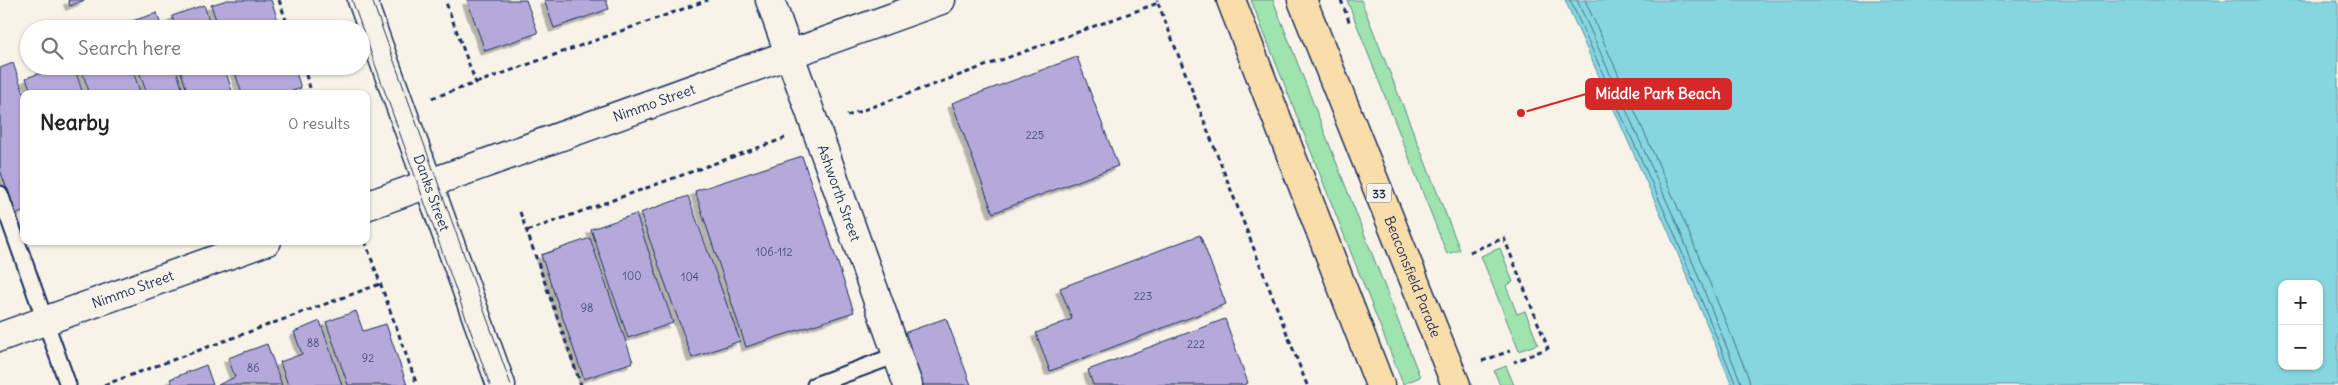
<!DOCTYPE html>
<meta charset="utf-8">
<style>
:root{--surface:#fff;--page:#f2f2f2;--text:#222;--muted:#767676;--line:#e0e0e0}
body{margin:0;font-family:Delius,sans-serif;background:var(--page);color:var(--text)}
.controls{position:absolute;right:15px;bottom:15px;display:grid;overflow:hidden;border-radius:10px;box-shadow:0 1px 4px #0004}
.controls button{width:45px;height:45px;display:grid;place-items:center;padding:0;border:0;border-bottom:1px solid var(--line);background:var(--surface);color:var(--text);font:25px sans-serif}
.list{margin:0;padding:0;list-style:none}
h2{display:flex;justify-content:space-between;align-items:center;height:65px;margin:0;padding:0 20px;font-size:21px}
h2 small{font-size:16px;font-weight:400;color:var(--muted)}
.icon{flex:none;width:28px;height:28px;fill:none;stroke:currentColor;stroke-width:2;stroke-linecap:round;stroke-linejoin:round}
.map{position:relative;flex:none;width:2338px;height:385px;overflow:hidden}
.search{position:absolute;background:var(--surface);box-shadow:0 1px 4px #0004;left:20px;top:20px;width:350px;height:55px;display:flex;align-items:center;gap:12px;box-sizing:border-box;padding:0 18px;border-radius:28px;color:var(--muted);font-size:19px}
.panel{position:absolute;background:var(--surface);box-shadow:0 1px 4px #0004;left:20px;top:90px;width:350px;height:155px;border-radius:10px}
.map>svg:first-child{display:block}
.green{fill:#9fe4af;stroke:#5d8a86}
.water{fill:#86d6df;stroke:#5b93ab;fill-rule:evenodd}
.lines{fill:none;stroke-linecap:round;stroke-linejoin:round}
.shore{stroke:#467292;stroke-width:1}
.building{fill:#b5a9da;stroke:#1b2f5e;filter:url(#shadow)}
.service-casing{stroke:#1b2f5e;stroke-width:19}
.minor-casing{stroke:#1b2f5e;stroke-width:31}
.primary-casing{stroke:#1b2f5e;stroke-width:31}
.path{stroke:#1b2f5e;stroke-width:3;stroke-dasharray:5 4;stroke-linecap:butt}
.service{stroke:#f7f3e8;stroke-width:15}
.minor{stroke:#f7f3e8;stroke-width:28}
.primary{stroke:#f9deab;stroke-width:28}
.tram{stroke:#1b2f5e;stroke-width:1}
.labels{text-anchor:middle;dominant-baseline:central;stroke-width:4;stroke-linejoin:round;paint-order:stroke}
.number-label{font-size:11px;fill:#424e7d}
.shield{fill:#f7f3e8;stroke:#5d6a87;stroke-width:1}
.shield-label{font-size:12px;font-weight:bold;fill:#1b2f5e}
.street-label{font-size:14px;fill:#1b2f5e;stroke:#f7f3e8}
.leader{fill:none;stroke:#d62828;stroke-width:2}
.callout-dot{fill:#d62828;stroke:#f7f3e8;stroke-width:2}
.callout{fill:#d62828;stroke:#d62828;stroke-width:2}
.callout-label{font-size:15px;text-anchor:middle;font-weight:bold;fill:#fff}
</style>
<div class="map">
<svg width="2338" height="385" viewBox="0 0 2338 385">
<defs>
<filter id="shadow"><feDropShadow dx="-4.5" dy="4.5" stdDeviation="0" flood-color="#0004"/></filter>
</defs>
<rect width="100%" height="100%" fill="#f7f3e8"/>
<filter id="ink" filterUnits="userSpaceOnUse"><feTurbulence type="fractalNoise" baseFrequency=".02" numOctaves="2"/><feDisplacementMap in="SourceGraphic" scale="10" xChannelSelector="R" yChannelSelector="G"/><feConvolveMatrix kernelMatrix="1 2 1 2 8 2 1 2 1" color-interpolation-filters="sRGB"/></filter>
<g filter="url(#ink)">
<g class="green">
<polygon points="1251,0 1273,0 1420,377 1403,384"/>
<polygon points="1347,0 1361,0 1460,250 1447,254"/>
<polygon points="1500,248 1513,282 1506,286 1517,314 1525,311 1538,344 1519,351 1481,256"/>
<polygon points="1506,366 1514,385 1500,385 1494,371"/>
</g>
<path class="water" d="M1565,0h773v385h-606l-62,-150zM2282,284h37v82h-37z"/>
<g class="lines">
<g class="shore">
<polyline points="1570,0 1674,233 1736,385"/>
<polyline points="1577,0 1680,231 1742,385"/>
<polyline points="1585,0 1687,228 1748,376 1750,385"/>
</g>
</g>
<g class="building">
<polygon points="68,0 85,0 70,6"/>
<polygon points="227,0 271,0 281,29 219,29 211,5"/>
<polygon points="467,0 526,0 538,33 485,51"/>
<polygon points="544,0 606,0 609,9 554,28"/>
<polygon points="204,5 212,29 176,29 172,16"/>
<polygon points="157,13 162,29 125,29 123,24"/>
<polygon points="1077,57 1118,166 993,213 952,103"/>
<polygon points="13,63 24,94 24,212 16,214 0,170 0,68"/>
<polygon points="60,66 74,66 83,94 32,94 26,78"/>
<polygon points="80,66 131,66 141,94 90,94"/>
<polygon points="137,66 175,66 184,94 147,94"/>
<polygon points="179,66 224,66 233,94 188,94"/>
<polygon points="233,66 294,66 301,88 284,94 242,94"/>
<polygon points="802,156 854,312 746,347 695,191"/>
<polygon points="688,196 740,341 692,358 640,213"/>
<polygon points="636,214 673,323 628,338 591,229"/>
<polygon points="1200,235 1226,304 1050,371 1036,333 1072,319 1060,288"/>
<polygon points="590,238 633,362 584,379 541,255"/>
<polygon points="356,311 363,331 386,324 407,385 348,385 326,322"/>
<polygon points="946,318 971,385 919,385 901,334"/>
<polygon points="1225,319 1248,383 1243,385 1093,385 1088,370"/>
<polygon points="320,321 342,385 288,385 280,362 302,354 294,332"/>
<polygon points="267,344 282,385 218,385 235,377 228,358"/>
<polygon points="206,365 213,385 173,385 170,379"/>
</g>
<g class="lines">
<g class="service-casing">
<g id="service">
<polyline points="0,194 68,385"/>
<polyline points="815,385 897,355"/>
</g>
</g>
<g class="minor-casing">
<g id="minor">
<path id="s1" d="M362,0l139,385"/>
<path id="s2" d="M770,0l138,385"/>
<path id="s3" d="M366,206l575,-206"/>
<path id="s4" d="M0,337l267,-96"/>
</g>
</g>
<g class="primary-casing">
<g id="primary">
<polyline points="1231,0 1380,385"/>
<path id="s5" d="M1302,0l154,385"/>
</g>
</g>
<g class="path">
<polyline points="279,0 289,29"/>
<polyline points="1341,0 1350,24"/>
<polyline points="1158,3 1307,385"/>
<polyline points="303,66 312,94"/>
<polyline points="476,83 708,0"/>
<polyline points="432,98 476,83 445,0"/>
<polyline points="847,116 1158,3 1157,0"/>
<polyline points="520,212 581,385"/>
<polyline points="527,231 785,138"/>
<polyline points="365,241 417,385"/>
<polyline points="1470,252 1504,238 1548,348 1514,362"/>
<polyline points="1482,361 1510,351"/>
<polyline points="104,385 380,284"/>
</g>
<use href="#service" class="service"/>
<use href="#minor" class="minor"/>
<use href="#primary" class="primary"/>
<g class="tram">
<polyline points="352,0 490,385"/>
<polyline points="372,0 511,385"/>
</g>
</g>
</g>
<g class="labels">
<g class="number-label">
<text x="1035" y="135">225</text>
<text x="774" y="252">106-112</text>
<text x="632" y="276">100</text>
<text x="690" y="277">104</text>
<text x="1143" y="296">223</text>
<text x="587" y="308">98</text>
<text x="313" y="343">88</text>
<text x="1196" y="344">222</text>
<text x="368" y="358">92</text>
<text x="253" y="368">86</text>
</g>
<rect class="shield" x="1366.5" y="183.5" width="25" height="19" rx="4"/>
<g class="shield-label">
<text x="1379" y="193">33</text>
</g>
<g class="street-label">
<text stroke="none"><textPath href="#s3" startOffset="306">Nimmo Street</textPath></text>
<text stroke="none"><textPath href="#s1" startOffset="205">Danks Street</textPath></text>
<text stroke="none"><textPath href="#s2" startOffset="205">Ashworth Street</textPath></text>
<text stroke="none"><textPath href="#s5" startOffset="298">Beaconsfield Parade</textPath></text>
<text stroke="none"><textPath href="#s4" startOffset="141">Nimmo Street</textPath></text>
</g>
</g>
<path class="leader" d="M1521 113L1586 94"/>
<circle class="callout-dot" cx="1521" cy="113" r="5"/>
<rect class="callout" x="1586" y="79" width="145" height="30" rx="5"/>
<g class="callout-label">
<text x="1658" y="99">Middle Park Beach</text>
</g>
</svg>
<div class="controls">
<button>+</button>
<button>−</button>
</div>
<div class="search"><svg class="icon" aria-label="search" viewBox="0 0 24 24"><circle cx="10" cy="10" r="6"/><path d="M15 15l6 6"/></svg>Search here</div>
<section class="panel">
<h2>Nearby<small>0 results</small></h2>
<ul class="list">
</ul>
</section>
</div>
